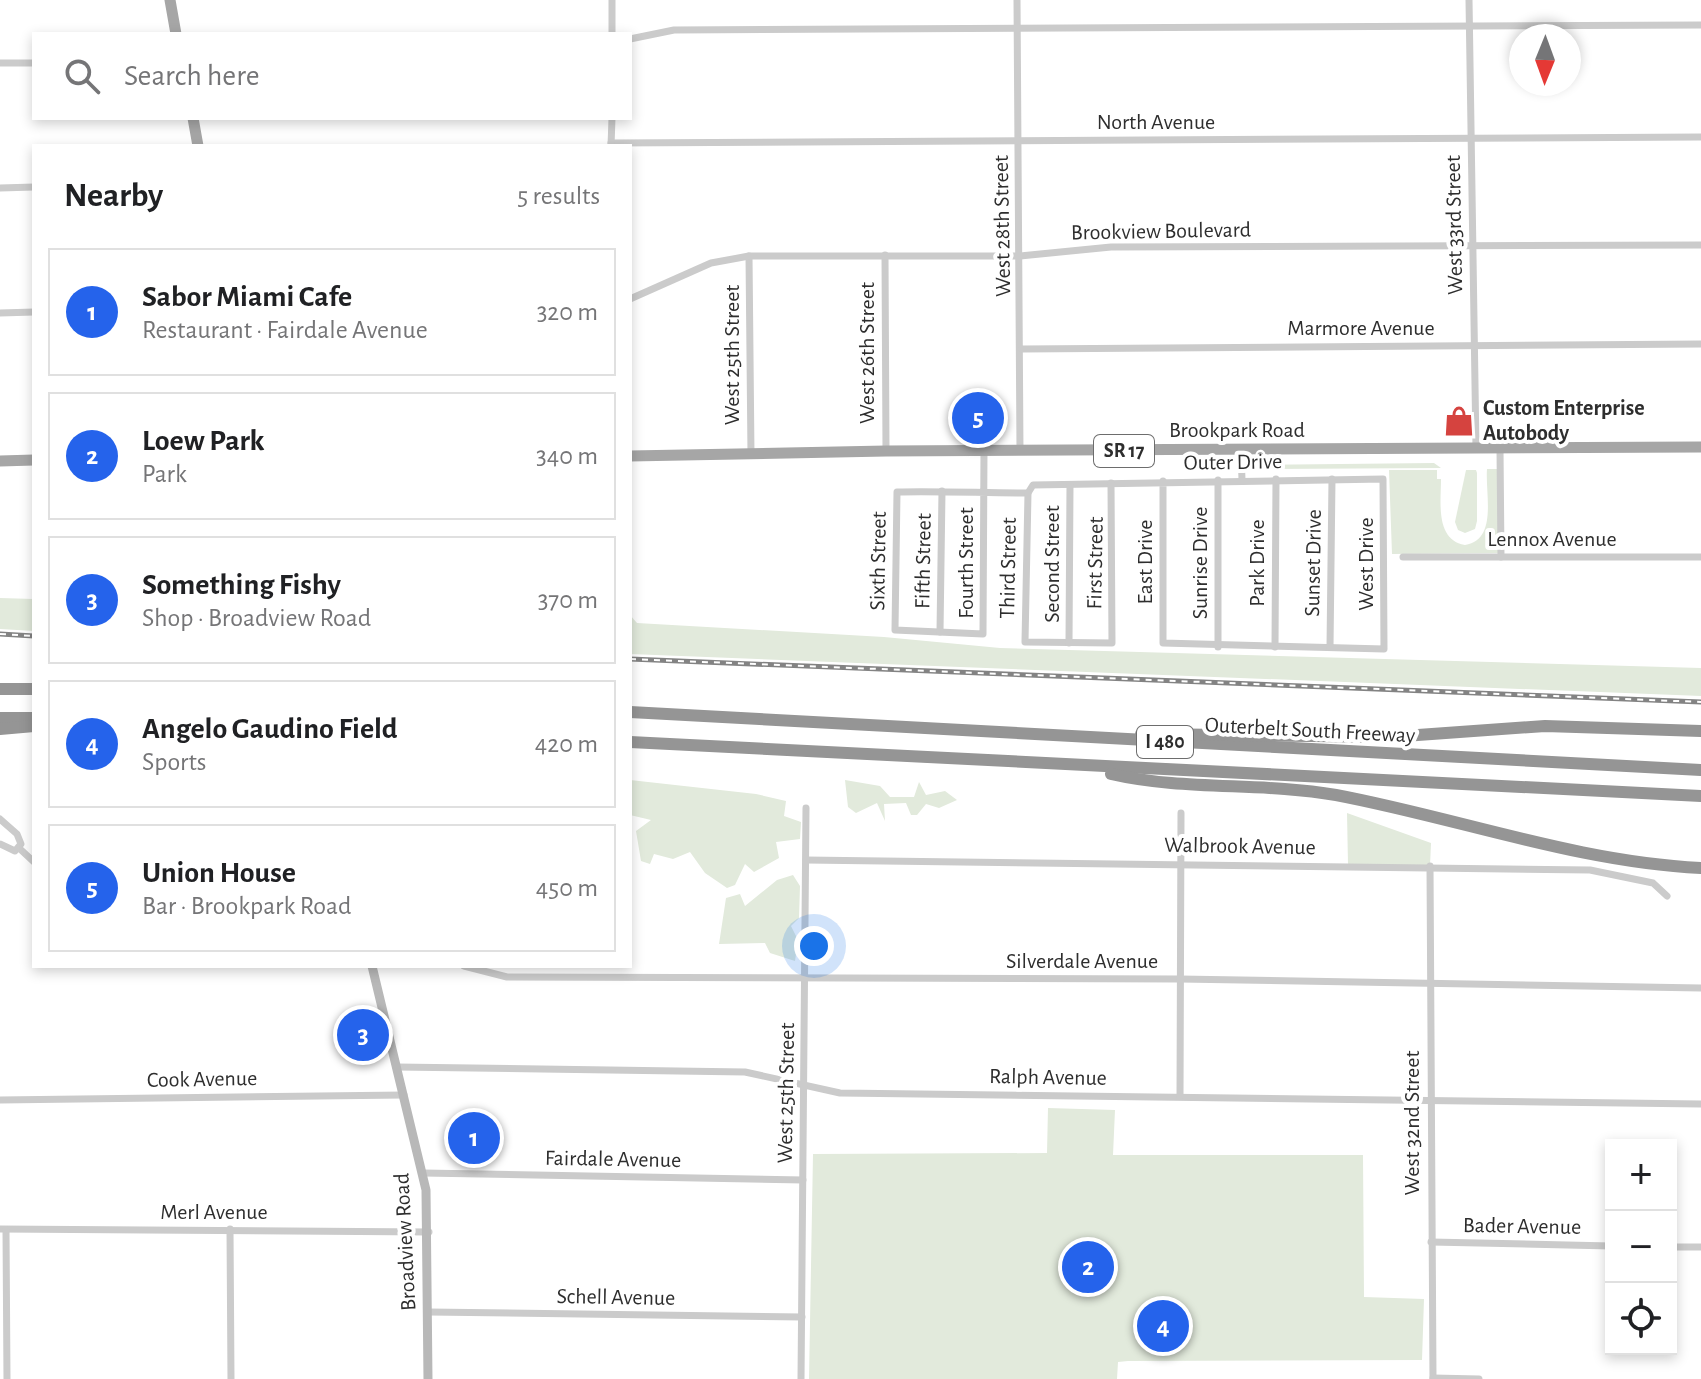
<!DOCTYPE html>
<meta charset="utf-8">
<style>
:root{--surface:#fff;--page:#f2f2f2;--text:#202124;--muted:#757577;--line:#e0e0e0;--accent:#2563eb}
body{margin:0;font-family:"Alegreya Sans",sans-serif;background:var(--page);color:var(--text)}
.controls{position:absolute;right:24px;bottom:24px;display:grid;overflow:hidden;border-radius:0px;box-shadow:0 4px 12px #0003}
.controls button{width:72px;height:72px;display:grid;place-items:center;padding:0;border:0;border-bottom:2px solid var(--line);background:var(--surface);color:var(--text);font:40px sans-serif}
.compass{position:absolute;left:1509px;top:24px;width:72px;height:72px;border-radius:50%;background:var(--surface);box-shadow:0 4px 12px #0003;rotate:181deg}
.you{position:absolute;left:814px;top:946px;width:28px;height:28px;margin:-20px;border:6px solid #fff;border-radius:50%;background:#1a73e8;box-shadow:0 0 0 12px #1a73e833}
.badge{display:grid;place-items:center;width:52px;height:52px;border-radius:50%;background:var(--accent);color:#fff;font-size:26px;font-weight:700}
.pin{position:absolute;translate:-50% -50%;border:4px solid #fff;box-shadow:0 2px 8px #0006}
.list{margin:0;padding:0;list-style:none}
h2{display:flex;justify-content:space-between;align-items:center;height:104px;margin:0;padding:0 32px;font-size:34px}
h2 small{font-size:26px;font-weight:400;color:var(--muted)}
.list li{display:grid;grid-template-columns:52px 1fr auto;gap:24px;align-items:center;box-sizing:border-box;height:128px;margin:0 16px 16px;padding:0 16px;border:2px solid var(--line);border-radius:0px}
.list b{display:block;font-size:30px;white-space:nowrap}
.list p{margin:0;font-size:26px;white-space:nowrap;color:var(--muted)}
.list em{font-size:26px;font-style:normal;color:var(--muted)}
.icon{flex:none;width:44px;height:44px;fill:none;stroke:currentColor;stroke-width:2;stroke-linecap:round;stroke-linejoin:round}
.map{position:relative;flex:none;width:1701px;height:1379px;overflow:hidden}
.search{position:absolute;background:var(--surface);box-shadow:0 4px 12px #0003;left:32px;top:32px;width:600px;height:88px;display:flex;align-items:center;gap:20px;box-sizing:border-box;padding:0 28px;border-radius:0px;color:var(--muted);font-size:30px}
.panel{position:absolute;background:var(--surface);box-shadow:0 4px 12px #0003;left:32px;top:144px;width:600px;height:824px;border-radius:0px}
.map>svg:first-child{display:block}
.green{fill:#e2eadc}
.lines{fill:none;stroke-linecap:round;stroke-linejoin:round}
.minor{stroke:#cbcbcb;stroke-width:7}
.secondary{stroke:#b8b8b8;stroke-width:9}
.primary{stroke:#a6a6a6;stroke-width:11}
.motorway{stroke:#959595;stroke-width:12}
.rail-casing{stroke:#838383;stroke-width:5}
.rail{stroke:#fff;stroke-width:2;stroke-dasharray:6;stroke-linecap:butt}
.labels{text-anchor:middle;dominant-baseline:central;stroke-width:8;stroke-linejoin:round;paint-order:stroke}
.shield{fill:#fff;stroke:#6d6d6d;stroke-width:2}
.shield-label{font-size:20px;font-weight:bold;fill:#2e2e2e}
.street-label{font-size:22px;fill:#2e2e2e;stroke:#fff}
.poi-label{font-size:22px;font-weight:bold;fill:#2e2e2e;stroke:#fff;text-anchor:start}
</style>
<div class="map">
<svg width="1701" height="1379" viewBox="0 0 1701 1379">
<rect width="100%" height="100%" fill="#fff"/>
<g class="green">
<polygon points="1434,463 1441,468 1254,469 1254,465"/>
<path d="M1487,469h12v84l-107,1 -3,-84h48v9h4c0,23 -6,61 24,66 33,-5 20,-51 22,-76z"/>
<polygon points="1466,470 1476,470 1477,473 1477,521 1475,529 1465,533 1458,530 1455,522"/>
<polygon points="0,598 34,599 34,631 0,629"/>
<polygon points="630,615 637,623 884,637 1000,648 1701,668 1701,696 630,654"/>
<polygon points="630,780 756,794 786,801 784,816 801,822 800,839 776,842 779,858 754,872 745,864 735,885 727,888 705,873 690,852 673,859 654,854 650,864 641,861 636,831 651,820 630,815"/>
<polygon points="845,780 880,786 890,797 914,797 919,782 926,795 945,791 957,800 939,808 926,804 917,815 911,815 906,803 884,804 885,821 877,803 856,813 848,807"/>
<polygon points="1347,813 1431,843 1430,866 1348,865"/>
<polygon points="793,875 800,886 799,918 791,926 798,940 795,961 770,953 765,943 719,944 726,898 740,894 745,906 777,880"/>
<polygon points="1048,1108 1115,1110 1113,1155 1363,1155 1364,1297 1424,1299 1422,1360 1128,1361 1118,1362 1117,1379 809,1379 813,1154 1047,1153"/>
</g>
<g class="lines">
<g class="minor">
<polyline points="612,0 612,34"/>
<polyline points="1017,0 1020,451"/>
<polyline points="1469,0 1476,448"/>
<polyline points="630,39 674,30 1701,25"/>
<polyline points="0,63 34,63"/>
<polyline points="611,143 1701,137"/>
<polyline points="611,146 612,118"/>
<polyline points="0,188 34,187"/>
<polyline points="885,255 886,451"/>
<polyline points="749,256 751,455"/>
<polyline points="630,299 711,263 749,256 1020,256 1111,247 1701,245"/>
<polyline points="0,313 34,312"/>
<polyline points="1022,349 1701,344"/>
<polyline points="1500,449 1501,557"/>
<polyline points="1241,450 1242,480"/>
<path d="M984,451l-1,183 -88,-4 2,-138c43,-1 87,1 131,1l5,-8 350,-6 1,170 -221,-6v-162"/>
<polyline points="1028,493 1025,642 1112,643 1111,483"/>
<polyline points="1403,557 1701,557"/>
<polyline points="940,632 942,491"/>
<polyline points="1069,643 1070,485"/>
<polyline points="1218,647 1218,480"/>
<polyline points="1275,647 1276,479"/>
<polyline points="1330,647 1332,479"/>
<polyline points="0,819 17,834 21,844 15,851 0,844"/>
<polyline points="20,849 34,862"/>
<polyline points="806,860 1590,870 1653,883 1667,896"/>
<polyline points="1430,866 1433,1379"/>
<polyline points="464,966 507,977 1180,979 1701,988"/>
<polyline points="397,1067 745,1072 840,1093 1701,1104"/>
<polyline points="1180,1096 1181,813"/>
<polyline points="0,1100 404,1095"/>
<polyline points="423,1173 803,1180"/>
<polyline points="0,1229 429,1232"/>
<polyline points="230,1229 231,1379"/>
<polyline points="6,1230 7,1379"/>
<polyline points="1431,1242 1611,1246"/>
<polyline points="1671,1247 1701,1247"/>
<polyline points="429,1312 802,1317"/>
<polyline points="1433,1378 1479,1379"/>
<polyline points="801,1379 806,808"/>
</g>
<polyline class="secondary" points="372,966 426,1190 428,1379"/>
<g class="primary">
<polyline points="170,0 176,34"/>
<polyline points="193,118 198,146"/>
<polyline points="630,456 886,451 1701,447"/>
<polyline points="0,461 34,460"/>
</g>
<g class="motorway">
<polyline points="0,689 34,689"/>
<polyline points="630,712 1701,770"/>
<polyline points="0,718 34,718"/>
<polyline points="0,729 34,726"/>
<polyline points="1141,734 1390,737 1545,726 1701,731"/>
<polyline points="630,742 1701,796"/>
<path d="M1111,774c73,17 151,8 225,21 122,23 241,67 365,73"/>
</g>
<g class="rail-casing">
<g id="rail">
<polyline points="0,634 34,636"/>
<polyline points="630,659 1701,702"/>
</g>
</g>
<use href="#rail" class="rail"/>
</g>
<defs>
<g id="shop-bare" transform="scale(2.4)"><path d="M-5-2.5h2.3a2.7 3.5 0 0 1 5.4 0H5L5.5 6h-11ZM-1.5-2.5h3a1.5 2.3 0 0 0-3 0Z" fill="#d5433f" stroke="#fff" stroke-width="2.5" paint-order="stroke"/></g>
</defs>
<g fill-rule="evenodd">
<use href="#shop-bare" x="1459" y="421"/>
</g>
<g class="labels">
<g class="shield">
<rect x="1094" y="435" width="60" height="32" rx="6"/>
<rect x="1137" y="726" width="56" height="32" rx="6"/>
</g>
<g class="shield-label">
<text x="1124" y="451">SR 17</text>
<text x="1165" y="742">I 480</text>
</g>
<g class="street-label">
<text x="1156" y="122">North Avenue</text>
<text transform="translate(1454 225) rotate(-91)">West 33rd Street</text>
<text transform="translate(1002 226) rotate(-91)">West 28th Street</text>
<text transform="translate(1161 231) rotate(-1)">Brookview Boulevard</text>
<text x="1361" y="328">Marmore Avenue</text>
<text transform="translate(867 353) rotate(-90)">West 26th Street</text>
<text transform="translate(732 355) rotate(-90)">West 25th Street</text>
<text x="1237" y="430">Brookpark Road</text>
<text transform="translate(1233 462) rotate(-1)">Outer Drive</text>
<text x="1552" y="539">Lennox Avenue</text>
<text transform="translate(878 561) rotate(-89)">Sixth Street</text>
<text transform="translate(923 561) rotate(-89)">Fifth Street</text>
<text transform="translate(1145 562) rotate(-90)">East Drive</text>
<text transform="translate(966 563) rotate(-90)">Fourth Street</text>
<text transform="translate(1095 563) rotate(-89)">First Street</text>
<text transform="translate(1200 563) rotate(-90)">Sunrise Drive</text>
<text transform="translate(1257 563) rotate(-90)">Park Drive</text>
<text transform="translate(1313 563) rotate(-89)">Sunset Drive</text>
<text transform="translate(1052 564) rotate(-90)">Second Street</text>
<text transform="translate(1366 564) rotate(-90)">West Drive</text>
<text transform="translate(1008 568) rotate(-89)">Third Street</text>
<text transform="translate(1310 730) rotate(3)">Outerbelt South Freeway</text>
<text transform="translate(1240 846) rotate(1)">Walbrook Avenue</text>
<text x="1082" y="961">Silverdale Avenue</text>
<text transform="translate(1048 1077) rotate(1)">Ralph Avenue</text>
<text transform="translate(202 1079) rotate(-1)">Cook Avenue</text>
<text transform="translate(786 1093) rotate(-89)">West 25th Street</text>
<text transform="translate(1412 1123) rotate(-90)">West 32nd Street</text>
<text transform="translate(613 1159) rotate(1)">Fairdale Avenue</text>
<text x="214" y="1212">Merl Avenue</text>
<text transform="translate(1522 1226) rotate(1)">Bader Avenue</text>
<text transform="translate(405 1242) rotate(-93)">Broadview Road</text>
<text transform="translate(616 1297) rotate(1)">Schell Avenue</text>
</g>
<g class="poi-label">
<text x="1483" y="408">Custom Enterprise<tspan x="1483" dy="25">Autobody</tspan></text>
</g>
</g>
</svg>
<div class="controls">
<button>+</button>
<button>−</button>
<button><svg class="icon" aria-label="locate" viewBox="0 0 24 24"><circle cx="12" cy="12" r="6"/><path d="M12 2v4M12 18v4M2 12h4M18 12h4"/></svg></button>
</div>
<svg class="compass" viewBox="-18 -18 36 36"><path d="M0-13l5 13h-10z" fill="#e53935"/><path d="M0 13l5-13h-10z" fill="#757577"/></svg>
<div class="you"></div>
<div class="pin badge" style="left:474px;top:1138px">1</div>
<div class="pin badge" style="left:1088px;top:1267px">2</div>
<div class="pin badge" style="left:363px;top:1035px">3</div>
<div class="pin badge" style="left:1163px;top:1326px">4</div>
<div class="pin badge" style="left:978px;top:418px">5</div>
<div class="search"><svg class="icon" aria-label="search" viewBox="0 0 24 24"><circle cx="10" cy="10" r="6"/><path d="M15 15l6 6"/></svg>Search here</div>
<section class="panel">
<h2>Nearby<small>5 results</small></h2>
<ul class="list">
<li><span class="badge">1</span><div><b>Sabor Miami Cafe</b><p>Restaurant · Fairdale Avenue</p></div><em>320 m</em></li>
<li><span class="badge">2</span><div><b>Loew Park</b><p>Park</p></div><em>340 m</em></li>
<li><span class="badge">3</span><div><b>Something Fishy</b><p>Shop · Broadview Road</p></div><em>370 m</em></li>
<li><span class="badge">4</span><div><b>Angelo Gaudino Field</b><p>Sports</p></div><em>420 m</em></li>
<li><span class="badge">5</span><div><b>Union House</b><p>Bar · Brookpark Road</p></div><em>450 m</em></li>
</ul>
</section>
</div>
